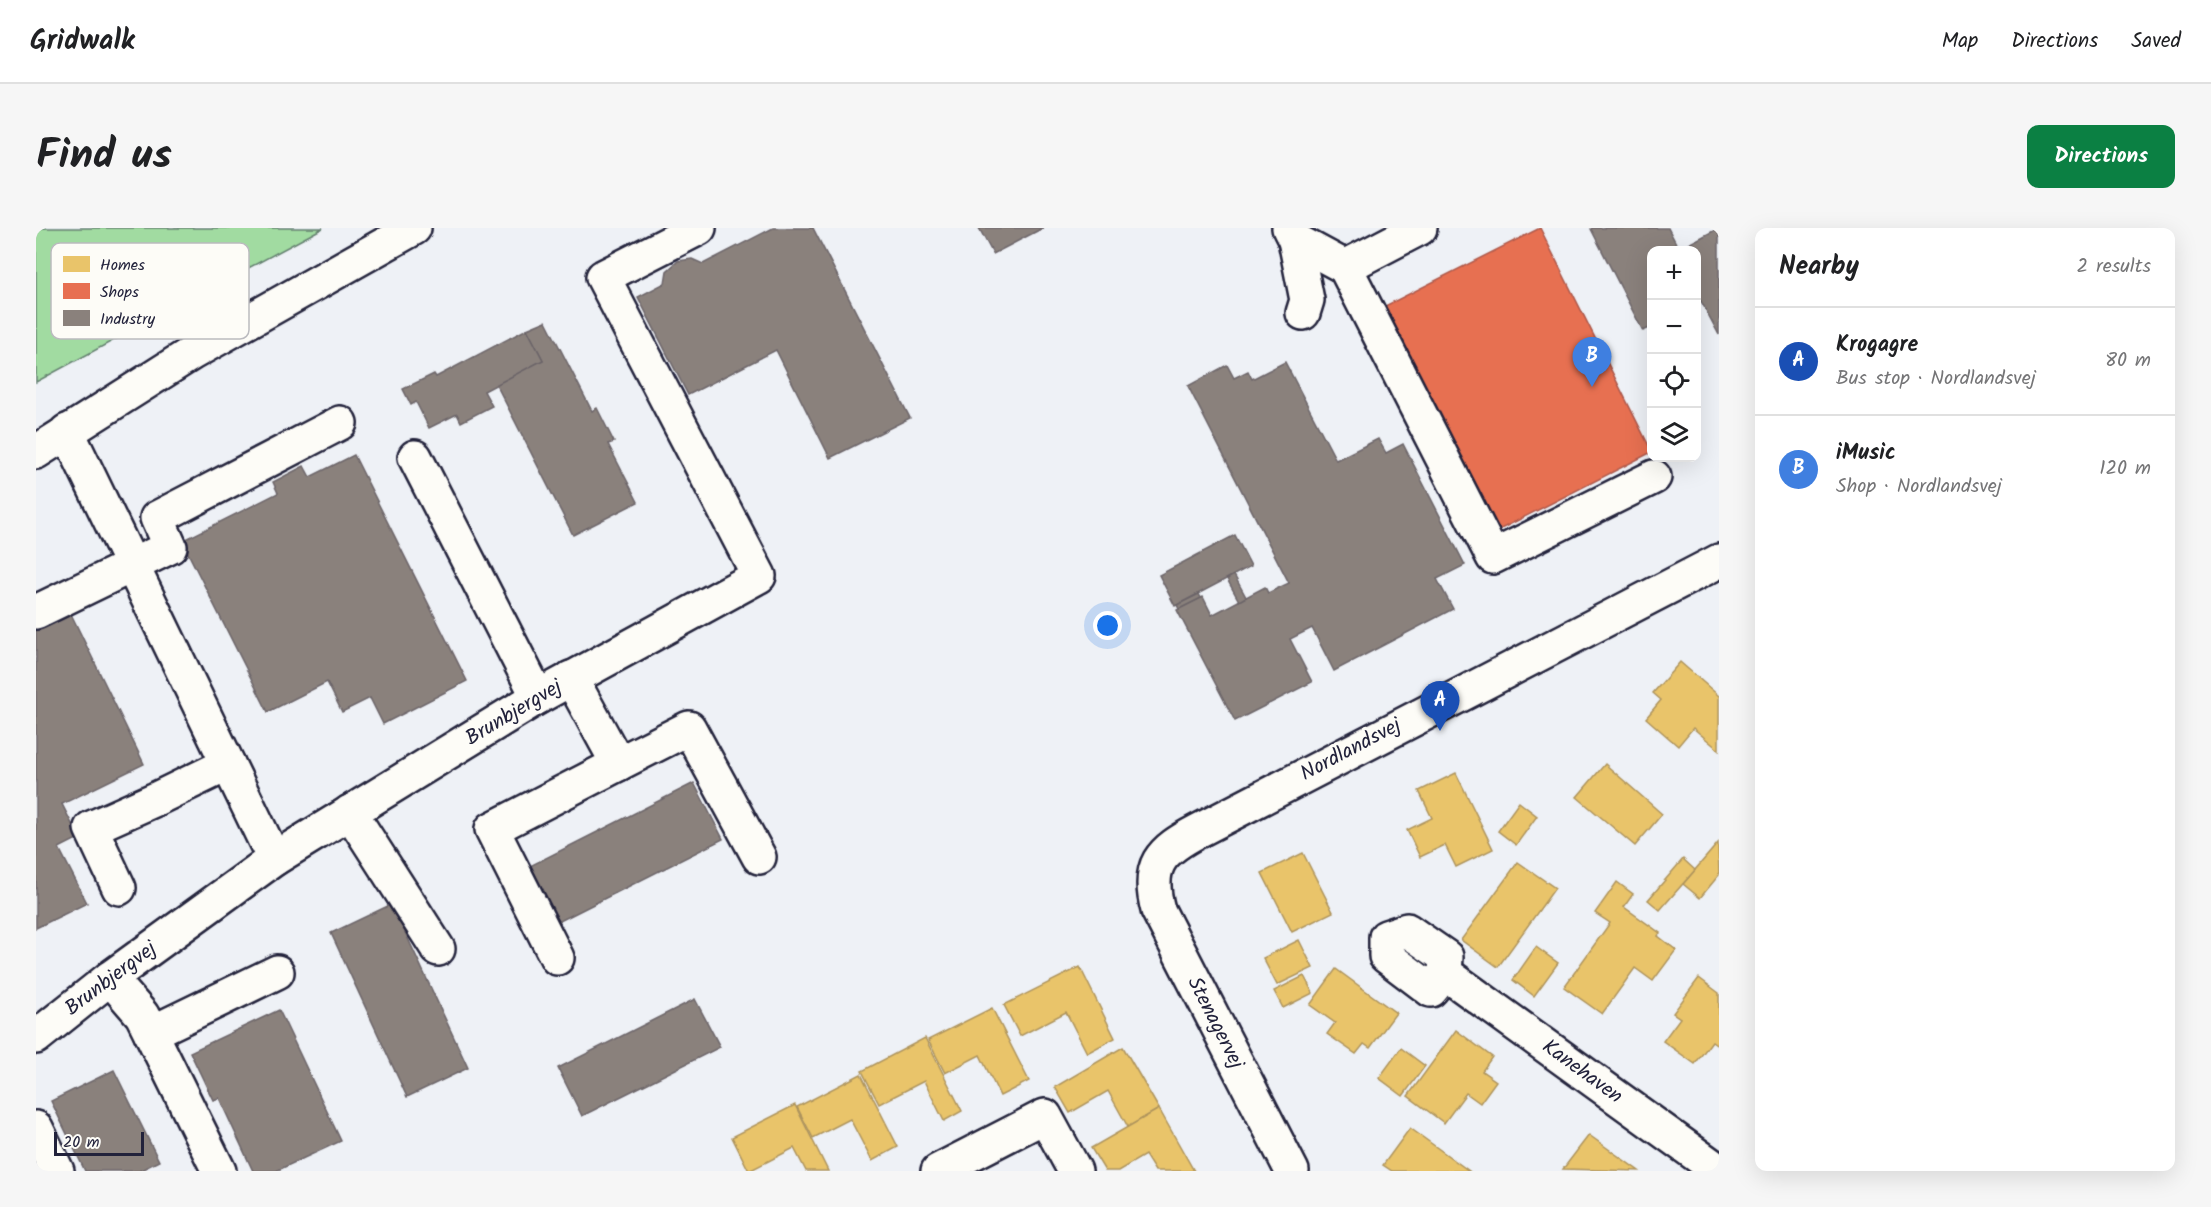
<!DOCTYPE html>
<meta charset="utf-8">
<style>
:root{--surface:#fff;--page:#f6f6f6;--text:#202124;--muted:#757577;--line:#e0e0e0;--accent:#0b8043}
body{margin:0;font-family:Kalam,sans-serif;background:var(--page);color:var(--text)}
.controls{position:absolute;right:18px;top:18px;display:grid;overflow:hidden;border-radius:12px;box-shadow:0 6px 24px #0002}
.controls button{width:54px;height:54px;display:grid;place-items:center;padding:0;border:0;border-bottom:2px solid var(--line);background:var(--surface);color:var(--text);font:30px sans-serif}
.scale{position:absolute;left:18px;bottom:15px;width:90px;box-sizing:border-box;padding-left:6px;border:3px solid #22223b;border-top:0;font-size:16px;line-height:21px;white-space:nowrap;color:#22223b;-webkit-text-stroke:4px #fdfcf7;paint-order:stroke}
.you{position:absolute;left:1072px;top:398px;width:21px;height:21px;margin:-15px;border:4px solid #fff;border-radius:50%;background:#1a73e8;box-shadow:0 0 0 9px #1a73e833}
.badge{display:grid;place-items:center;width:39px;height:39px;border-radius:50%;background:var(--accent);color:#fff;font-size:20px;font-weight:700}
.pin{position:absolute;translate:-50% -50px;filter:drop-shadow(0 2px 3px #0008)}
.pin::after{content:'';position:absolute;top:32px;width:21px;height:18px;background:inherit;clip-path:polygon(0 0,100% 0,50% 100%)}
.list{margin:0;padding:0;list-style:none}
h2{display:flex;justify-content:space-between;align-items:center;height:78px;margin:0;padding:0 24px;font-size:26px}
h2 small{font-size:20px;font-weight:400;color:var(--muted)}
.list li{display:grid;grid-template-columns:39px 1fr auto;gap:18px;align-items:center;box-sizing:border-box;height:108px;padding:0 24px;border-top:2px solid var(--line)}
.list b{display:block;font-size:22px;white-space:nowrap}
.list p{margin:0;font-size:20px;white-space:nowrap;color:var(--muted)}
.list em{font-size:20px;font-style:normal;color:var(--muted)}
.icon{flex:none;width:33px;height:33px;fill:none;stroke:currentColor;stroke-width:2;stroke-linecap:round;stroke-linejoin:round}
.map{position:relative;flex:none;width:1683px;height:943px;overflow:hidden;border-radius:12px}
header{display:flex;align-items:center;gap:36px;box-sizing:border-box;height:84px;padding:0 30px;background:var(--surface);border-bottom:2px solid var(--line)}
header strong{font-size:28px}
nav{display:flex;gap:33px;margin-inline-start:auto;font-size:21px}
.intro{display:flex;align-items:center;justify-content:space-between;box-sizing:border-box;height:144px;padding:0 36px}
h1{margin:0;font-size:42px}
.button{padding:15px 27px;border-radius:12px;background:var(--accent);color:#fff;font-size:21px;font-weight:700}
main{display:flex;gap:36px;padding:0 36px}
aside{flex:1;background:var(--surface);border-radius:12px;box-shadow:0 6px 24px #0002}
.map>svg:first-child{display:block}
.green{fill:#a1dba1;stroke:#627e6e;stroke-width:1.5}
.homes{fill:#e9c46a;stroke:#ad935c;stroke-width:1.5}
.shops{fill:#e76f51;stroke:#ac584a;stroke-width:1.5}
.industry{fill:#8a817c;stroke:#6b6468;stroke-width:1.5}
.lines{fill:none;stroke-linecap:round;stroke-linejoin:round}
.minor-casing{stroke:#22223b;stroke-width:38}
.minor{stroke:#fdfcf7;stroke-width:33}
.labels{text-anchor:middle;dominant-baseline:central;stroke-width:6;stroke-linejoin:round;paint-order:stroke}
.street-label{font-size:21px;fill:#22223b;stroke:#fdfcf7}
.key{fill:#fdfcf7;stroke:#bbbbbf;stroke-width:1.5}
.key-label{font-size:16px;fill:#22223b}
</style>
<header>
<strong>Gridwalk</strong>
<nav><a>Map</a><a>Directions</a><a>Saved</a></nav>
</header>
<div class="intro"><h1>Find us</h1><a class="button">Directions</a></div>
<main>
<div class="map">
<svg width="1683" height="943" viewBox="0 0 1683 943">
<rect width="100%" height="100%" fill="#eef1f6"/>
<filter id="ink" filterUnits="userSpaceOnUse"><feTurbulence type="fractalNoise" baseFrequency=".0167" numOctaves="2"/><feDisplacementMap in="SourceGraphic" scale="12" xChannelSelector="R" yChannelSelector="G"/><feConvolveMatrix kernelMatrix="1 2 1 2 8 2 1 2 1" color-interpolation-filters="sRGB"/></filter>
<g filter="url(#ink)">
<polygon class="green" points="0,0 287,0 0,154"/>
<g class="homes">
<polygon points="1644,434 1683,468 1683,522 1657,500 1642,518 1610,490 1625,472 1617,465"/>
<polygon points="1569,536 1626,586 1599,618 1541,569"/>
<polygon points="1420,545 1457,621 1420,639 1409,617 1384,629 1371,602 1396,590 1383,563"/>
<polygon points="1483,574 1501,588 1480,617 1462,603"/>
<polygon points="1682,615 1683,647 1664,670 1647,656"/>
<polygon points="1267,625 1297,684 1256,704 1226,645"/>
<polygon points="1647,631 1659,642 1624,682 1612,672"/>
<polygon points="1482,634 1519,660 1462,739 1425,712"/>
<polygon points="1581,654 1597,666 1588,679 1624,705 1622,708 1640,722 1617,753 1599,740 1566,786 1528,759 1574,695 1559,685"/>
<polygon points="1263,712 1277,740 1241,757 1227,730"/>
<polygon points="1500,719 1522,735 1498,768 1477,752"/>
<polygon points="1044,739 1079,810 1051,825 1030,784 984,808 968,777"/>
<polygon points="1300,741 1360,785 1334,820 1328,816 1320,826 1291,806 1299,795 1274,777"/>
<polygon points="1268,748 1277,765 1247,780 1238,763"/>
<polygon points="1663,750 1683,765 1683,818 1676,813 1659,836 1627,813 1644,790 1637,785"/>
<polygon points="956,780 993,853 964,868 944,827 909,845 892,812"/>
<polygon points="1420,802 1456,829 1446,843 1460,853 1444,875 1430,865 1408,895 1372,868"/>
<polygon points="889,810 926,883 908,893 888,853 843,876 826,843"/>
<polygon points="1087,819 1123,881 1092,899 1072,863 1034,885 1019,859"/>
<polygon points="1365,820 1389,838 1367,868 1343,850"/>
<polygon points="825,846 862,919 836,933 814,891 777,910 761,879"/>
<polygon points="759,877 792,943 770,943 758,920 713,943 696,909"/>
<polygon points="1123,881 1158,943 1119,943 1109,927 1082,943 1069,943 1055,920"/>
<polygon points="1374,900 1433,943 1356,943 1347,937"/>
<polygon points="1553,907 1603,943 1527,941"/>
</g>
<polygon class="shops" points="1504,0 1616,224 1457,305 1343,81"/>
<g class="industry">
<polygon points="737,0 777,0 874,190 794,230 740,122 652,167 602,69 629,55 631,43 642,33 656,31 667,36"/>
<polygon points="943,0 1007,0 957,26"/>
<polygon points="1556,0 1632,0 1643,21 1683,0 1683,107 1665,73 1660,76 1660,22 1616,22 1616,99 1607,103 1555,1"/>
<polygon points="510,93 556,183 561,180 578,214 572,216 602,274 537,307 460,156 507,132 491,101"/>
<polygon points="491,101 507,132 448,163 456,178 425,194 421,186 393,200 380,174 375,177 367,161 398,146 400,149"/>
<polygon points="1249,134 1300,232 1342,211 1350,225 1367,216 1429,337 1401,351 1417,381 1298,443 1276,400 1254,411 1276,454 1199,493 1141,382 1167,369 1176,387 1229,359 1232,365 1253,355 1152,158 1191,137 1198,150 1212,143 1216,151"/>
<polygon points="318,227 431,453 347,496 334,470 306,484 291,454 232,484 146,313 242,265 237,254 268,238 274,249"/>
<polygon points="1199,307 1215,338 1139,378 1123,347"/>
<polygon points="1198,347 1210,369 1203,373 1191,351"/>
<polygon points="1163,366 1165,370 1143,381 1141,377"/>
<polygon points="35,386 108,536 26,576 43,610 23,620 51,675 0,700 0,403"/>
<polygon points="658,555 687,611 520,695 492,639"/>
<polygon points="356,676 432,840 371,869 295,705"/>
<polygon points="659,771 684,819 546,888 522,840"/>
<polygon points="243,782 305,913 240,943 217,943 183,870 177,872 154,824"/>
<polygon points="78,842 123,933 103,943 49,943 15,873"/>
</g>
<g class="lines">
<g class="minor-casing">
<g id="minor">
<polyline points="1253,0 1259,12 1271,72 1267,85"/>
<polyline points="1259,12 1309,39 1384,0"/>
<polyline points="1309,39 1457,329 1618,249"/>
<polyline points="31,203 238,631"/>
<polyline points="0,224 156,125 378,0"/>
<polyline points="379,229 502,469"/>
<polyline points="0,384 134,319 121,290 304,195"/>
<polyline points="582,536 653,500 723,629"/>
<polyline points="314,584 402,721"/>
<polyline points="83,660 55,600 120,571 192,536"/>
<polygon points="1371,702 1410,729 1409,745 1395,762 1350,728 1350,709"/>
<polyline points="521,730 456,601 582,536 535,450"/>
<polyline points="1409,745 1683,943"/>
<polyline points="74,750 106,787 115,805 241,744"/>
<polyline points="115,805 183,943"/>
<polyline points="0,809 74,750 238,631 502,469 723,348 567,49 663,0"/>
<polyline points="0,900 21,943"/>
<polyline points="902,943 1009,888 1039,943"/>
<path d="M1256,943l-134,-261c-12,-45 2,-59 40,-79l521,-270"/>
</g>
</g>
<use href="#minor" class="minor"/>
</g>
</g>
<g class="labels">
<g class="street-label">
<text transform="translate(478 485) rotate(-31)">Brunbjergvej</text>
<text transform="translate(1315 522) rotate(-28)">Nordlandsvej</text>
<text transform="translate(75 751) rotate(-37)">Brunbjergvej</text>
<text transform="translate(1179 795) rotate(63)">Stenagervej</text>
<text transform="translate(1546 844) rotate(36)">Kanehaven</text>
</g>
</g>
<rect x="15" y="15" width="198" height="96" rx="9" class="key"/>
<rect x="27" y="28" width="27" height="16" fill="#e9c46a"/>
<rect x="27" y="55" width="27" height="16" fill="#e76f51"/>
<rect x="27" y="82" width="27" height="16" fill="#8a817c"/>
<g class="key-label">
<text x="64" y="42">Homes</text>
<text x="64" y="69">Shops</text>
<text x="64" y="96">Industry</text>
</g>
</svg>
<div class="controls">
<button>+</button>
<button>−</button>
<button><svg class="icon" aria-label="locate" viewBox="0 0 24 24"><circle cx="12" cy="12" r="6"/><path d="M12 2v4M12 18v4M2 12h4M18 12h4"/></svg></button>
<button><svg class="icon" aria-label="layers" viewBox="0 0 24 24"><path d="M12 4l9 5-9 5-9-5zM3 14l9 5 9-5"/></svg></button>
</div>
<div class="scale">20 m</div>
<div class="you"></div>
<div class="pin badge" style="left:1404px;top:503px;background:#1a4fb4">A</div>
<div class="pin badge" style="left:1556px;top:159px;background:#3f7fe0">B</div>
</div>
<aside>
<h2>Nearby<small>2 results</small></h2>
<ul class="list">
<li><span class="badge" style="background:#1a4fb4">A</span><div><b>Krogagre</b><p>Bus stop · Nordlandsvej</p></div><em>80 m</em></li>
<li><span class="badge" style="background:#3f7fe0">B</span><div><b>iMusic</b><p>Shop · Nordlandsvej</p></div><em>120 m</em></li>
</ul>
</aside>
</main>
